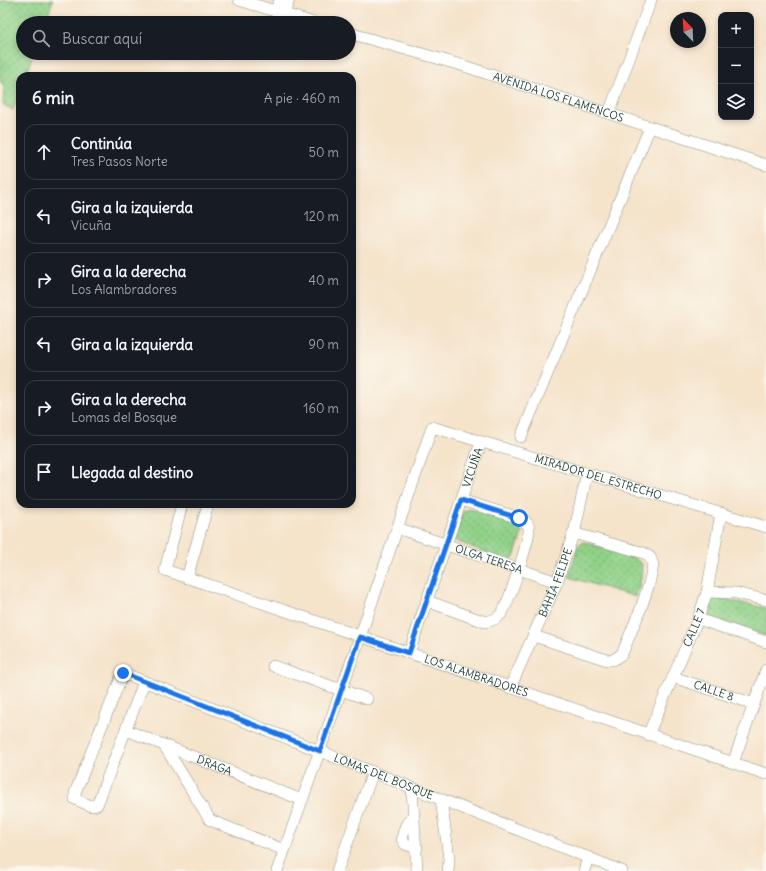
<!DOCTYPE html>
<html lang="es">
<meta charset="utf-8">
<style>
:root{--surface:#171b24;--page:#20242c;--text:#f1f3f6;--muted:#9ea1a6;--line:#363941}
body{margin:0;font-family:Delius,sans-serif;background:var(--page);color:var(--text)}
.controls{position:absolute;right:12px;top:12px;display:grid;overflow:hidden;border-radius:8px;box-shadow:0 2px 6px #0003}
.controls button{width:36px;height:36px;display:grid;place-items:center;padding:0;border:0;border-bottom:1px solid var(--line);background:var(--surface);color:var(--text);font:20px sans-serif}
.compass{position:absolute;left:670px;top:12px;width:36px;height:36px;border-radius:50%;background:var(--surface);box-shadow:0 2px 6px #0003;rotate:336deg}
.stop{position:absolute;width:12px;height:12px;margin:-9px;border:3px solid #1a73e8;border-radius:50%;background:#fff}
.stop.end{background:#1a73e8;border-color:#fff;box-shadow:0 1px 4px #0008}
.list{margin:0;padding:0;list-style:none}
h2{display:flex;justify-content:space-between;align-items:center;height:52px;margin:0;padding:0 16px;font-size:17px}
h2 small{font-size:13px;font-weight:400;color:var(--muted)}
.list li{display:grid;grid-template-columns:26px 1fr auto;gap:12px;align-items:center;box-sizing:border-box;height:56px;margin:0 8px 8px;padding:0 8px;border:1px solid var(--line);border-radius:12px}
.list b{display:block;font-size:15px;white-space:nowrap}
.list p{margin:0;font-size:13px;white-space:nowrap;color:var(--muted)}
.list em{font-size:13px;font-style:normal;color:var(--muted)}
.icon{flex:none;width:22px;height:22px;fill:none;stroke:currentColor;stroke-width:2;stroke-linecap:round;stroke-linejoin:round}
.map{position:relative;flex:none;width:766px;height:871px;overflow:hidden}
.search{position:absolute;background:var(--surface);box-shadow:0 2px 6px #0003;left:16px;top:16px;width:340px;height:44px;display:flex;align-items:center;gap:10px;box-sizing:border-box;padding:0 14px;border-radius:22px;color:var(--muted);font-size:15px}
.panel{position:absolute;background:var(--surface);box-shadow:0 2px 6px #0003;left:16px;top:72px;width:340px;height:436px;border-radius:12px}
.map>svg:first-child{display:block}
.park{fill:url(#park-dots);stroke:#58885e}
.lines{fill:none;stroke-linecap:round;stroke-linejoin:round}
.minor-casing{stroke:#8a907f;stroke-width:12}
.minor{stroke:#fff;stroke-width:11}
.route{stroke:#1a73e8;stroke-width:5}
.labels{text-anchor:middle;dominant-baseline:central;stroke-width:3.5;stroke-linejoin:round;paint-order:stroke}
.street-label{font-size:11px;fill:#1f3d34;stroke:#fbf7ec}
</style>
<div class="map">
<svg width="766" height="871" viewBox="0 0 766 871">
<defs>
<pattern id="park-dots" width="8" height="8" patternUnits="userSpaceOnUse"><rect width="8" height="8" fill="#91d289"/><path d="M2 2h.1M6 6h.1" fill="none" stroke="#76ac71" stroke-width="1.8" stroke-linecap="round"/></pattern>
</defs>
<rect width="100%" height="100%" fill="#fbf7ec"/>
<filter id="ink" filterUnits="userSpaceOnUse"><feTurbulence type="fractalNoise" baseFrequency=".025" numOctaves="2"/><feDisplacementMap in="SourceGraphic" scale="8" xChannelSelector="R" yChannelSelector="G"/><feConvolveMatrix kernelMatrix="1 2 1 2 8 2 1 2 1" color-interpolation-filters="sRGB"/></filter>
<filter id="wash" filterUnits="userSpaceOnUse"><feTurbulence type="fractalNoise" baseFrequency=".012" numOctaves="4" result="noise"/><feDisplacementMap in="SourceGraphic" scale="16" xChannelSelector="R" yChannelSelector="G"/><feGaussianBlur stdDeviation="0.9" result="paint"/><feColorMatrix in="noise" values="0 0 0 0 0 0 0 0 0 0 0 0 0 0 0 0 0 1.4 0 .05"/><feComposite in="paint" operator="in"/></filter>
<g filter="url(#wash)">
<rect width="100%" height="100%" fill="#f5e3ca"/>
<g class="park">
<polygon points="3,0 53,0 45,23 23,23 23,53 34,53 25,76 20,76 20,91 13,110 3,105 4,86 0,81 0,4"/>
<polygon points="471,509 519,525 522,533 514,557 508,561 456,541 454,538 463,511"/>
<polygon points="584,542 634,558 642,564 641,579 636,597 569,577 578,546"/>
<polygon points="717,598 766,608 766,636 710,617 707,612 711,599"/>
</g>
</g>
<g filter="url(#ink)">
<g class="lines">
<g class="minor-casing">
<g id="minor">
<polyline points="239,0 314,23"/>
<polyline points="275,11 280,0"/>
<polyline points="284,14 289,0"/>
<path id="s1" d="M349,33l112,32 305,100"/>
<polyline points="609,113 651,0"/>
<polyline points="521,437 650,127"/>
<path id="s2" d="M182,504l-17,66 601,204"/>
<path id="s3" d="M397,528l160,54"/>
<polyline points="187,578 208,504"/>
<polyline points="707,592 736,593 766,600"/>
<path d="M427,601l58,21c6,-1 12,-3 16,-8 7,-8 29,-76 28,-86 -1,-4 -3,-7 -7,-9l-61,-19"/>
<polyline points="698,619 766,642"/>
<polyline points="534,636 607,660 613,660 622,654 641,608 649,584 653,565 650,557 644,553 573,533"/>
<path id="s4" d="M409,653l72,-211"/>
<polyline points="273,666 367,699"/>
<path id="s5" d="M673,677l81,27"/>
<path id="s6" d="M144,682l-47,123 -6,1 -16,-7v-6l48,-120 499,198"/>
<path id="s7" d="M510,688l47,-106 18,-53 12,-56"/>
<path id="s8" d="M126,730l176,70"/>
<path id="s9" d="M648,735l50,-116 9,-27 14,-79"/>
<polyline points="164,745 210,820 284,850"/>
<polyline points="733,763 766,670"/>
<polyline points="412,788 417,871"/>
<polyline points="441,799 449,859 448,871"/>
<path d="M414,818c-9,4 -10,12 -12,21l3,5 12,4"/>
<path id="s10" d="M277,871l83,-234 72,-210 334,100"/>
<polyline points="337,871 373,772"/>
<polyline points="584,871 588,857"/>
</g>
</g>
<use href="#minor" class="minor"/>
</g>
</g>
<g class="lines" filter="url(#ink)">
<polyline class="route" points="123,673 320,751 360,637 409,653 461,500 519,518"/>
</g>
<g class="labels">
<g class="street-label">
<text stroke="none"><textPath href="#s1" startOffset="219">AVENIDA LOS FLAMENCOS</textPath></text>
<text stroke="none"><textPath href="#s4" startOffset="196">VICUÑA</textPath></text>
<text stroke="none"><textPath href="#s10" startOffset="644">MIRADOR DEL ESTRECHO</textPath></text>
<text stroke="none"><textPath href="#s3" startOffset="97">OLGA TERESA</textPath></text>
<text stroke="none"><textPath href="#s7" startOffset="115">BAHÍA FELIPE</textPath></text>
<text stroke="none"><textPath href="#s9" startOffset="117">CALLE 7</textPath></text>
<text stroke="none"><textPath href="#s2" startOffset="397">LOS ALAMBRADORES</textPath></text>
<text stroke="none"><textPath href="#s5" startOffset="43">CALLE 8</textPath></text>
<text stroke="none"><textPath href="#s8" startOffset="95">DRAGA</textPath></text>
<text stroke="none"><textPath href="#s6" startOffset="571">LOMAS DEL BOSQUE</textPath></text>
</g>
</g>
</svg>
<div class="controls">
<button>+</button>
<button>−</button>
<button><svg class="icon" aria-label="layers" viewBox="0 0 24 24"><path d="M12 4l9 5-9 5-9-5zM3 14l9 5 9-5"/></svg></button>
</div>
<svg class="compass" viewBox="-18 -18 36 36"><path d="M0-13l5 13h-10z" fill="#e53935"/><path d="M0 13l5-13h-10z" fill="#9ea1a6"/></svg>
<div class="stop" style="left:519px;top:518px"></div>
<div class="stop end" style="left:123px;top:673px"></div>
<div class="search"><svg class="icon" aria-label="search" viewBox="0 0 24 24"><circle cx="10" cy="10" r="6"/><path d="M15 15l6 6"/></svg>Buscar aquí</div>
<section class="panel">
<h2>6 min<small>A pie · 460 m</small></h2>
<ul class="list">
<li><svg class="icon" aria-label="ahead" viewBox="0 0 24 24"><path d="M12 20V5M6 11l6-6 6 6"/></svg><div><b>Continúa</b><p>Tres Pasos Norte</p></div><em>50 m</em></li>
<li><svg class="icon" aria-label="left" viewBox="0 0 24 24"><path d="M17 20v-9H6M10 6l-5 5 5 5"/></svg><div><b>Gira a la izquierda</b><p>Vicuña</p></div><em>120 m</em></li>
<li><svg class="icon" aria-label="right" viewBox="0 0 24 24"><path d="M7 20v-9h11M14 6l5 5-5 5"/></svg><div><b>Gira a la derecha</b><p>Los Alambradores</p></div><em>40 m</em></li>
<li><svg class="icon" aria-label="left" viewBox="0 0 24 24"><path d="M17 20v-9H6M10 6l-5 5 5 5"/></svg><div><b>Gira a la izquierda</b></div><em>90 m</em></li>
<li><svg class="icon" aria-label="right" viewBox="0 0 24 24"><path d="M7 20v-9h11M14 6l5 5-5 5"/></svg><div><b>Gira a la derecha</b><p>Lomas del Bosque</p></div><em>160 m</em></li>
<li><svg class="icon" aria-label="arrive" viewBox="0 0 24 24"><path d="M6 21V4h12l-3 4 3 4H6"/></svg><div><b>Llegada al destino</b></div></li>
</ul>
</section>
</div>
